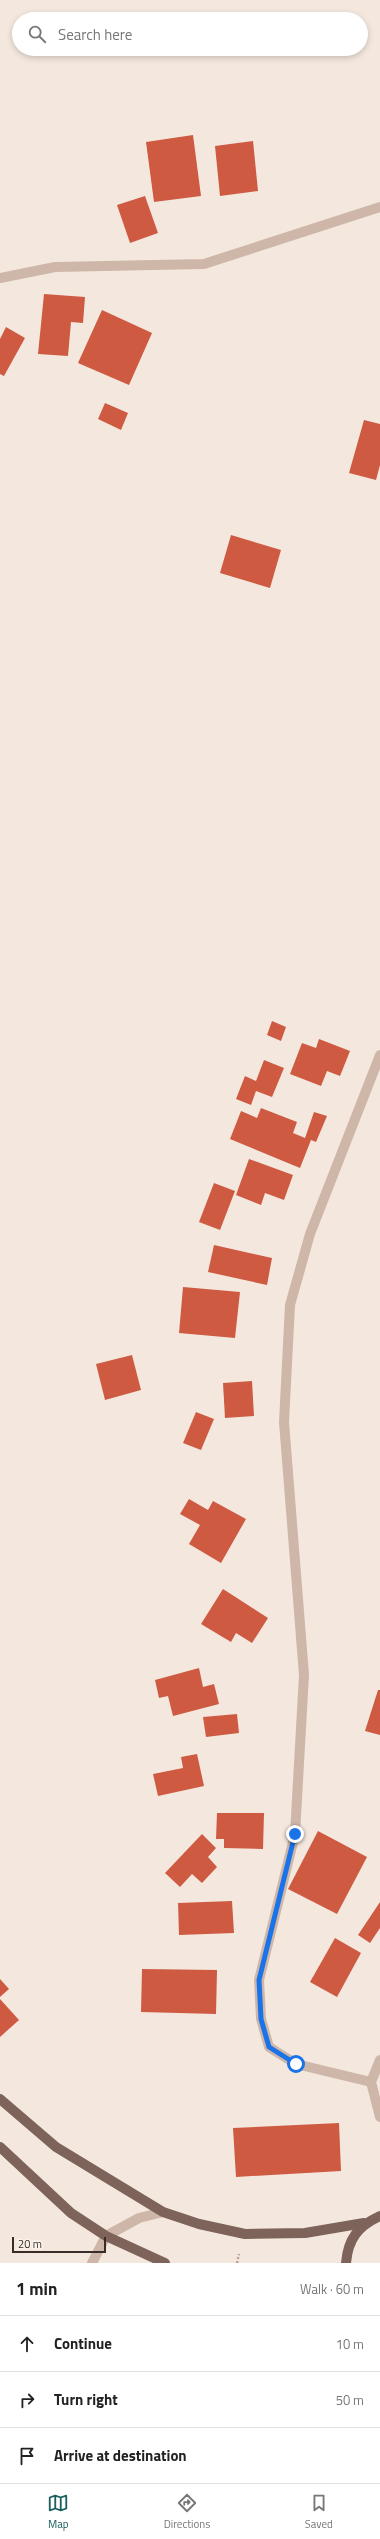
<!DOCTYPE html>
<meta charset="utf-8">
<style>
:root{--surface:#fff;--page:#f2f2f2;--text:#222;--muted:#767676;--line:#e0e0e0;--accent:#1b5f5f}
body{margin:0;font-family:"Titillium Web",sans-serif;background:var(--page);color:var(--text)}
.scale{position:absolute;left:12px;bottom:10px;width:94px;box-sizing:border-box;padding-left:4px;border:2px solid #3a2d29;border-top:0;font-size:11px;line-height:14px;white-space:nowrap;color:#3a2d29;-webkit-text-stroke:3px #fbf3eb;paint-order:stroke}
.stop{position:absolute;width:12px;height:12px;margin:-9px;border:3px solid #1a73e8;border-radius:50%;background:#fff}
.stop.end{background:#1a73e8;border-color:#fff;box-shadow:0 1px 4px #0008}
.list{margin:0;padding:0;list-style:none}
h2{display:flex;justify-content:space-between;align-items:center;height:52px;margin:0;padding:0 16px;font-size:17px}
h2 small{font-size:13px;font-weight:400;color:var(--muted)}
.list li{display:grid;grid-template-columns:26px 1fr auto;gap:12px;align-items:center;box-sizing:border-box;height:56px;padding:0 16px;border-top:1px solid var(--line)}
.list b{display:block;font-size:15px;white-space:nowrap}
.list em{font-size:13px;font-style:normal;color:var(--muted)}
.icon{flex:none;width:22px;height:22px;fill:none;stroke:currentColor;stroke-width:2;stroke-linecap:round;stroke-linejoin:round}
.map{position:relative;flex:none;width:380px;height:2263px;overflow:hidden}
.search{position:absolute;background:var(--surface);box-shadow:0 2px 6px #0003;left:12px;right:12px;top:12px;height:44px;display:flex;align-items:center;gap:10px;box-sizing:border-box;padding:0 14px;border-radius:22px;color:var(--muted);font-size:15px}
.sheet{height:220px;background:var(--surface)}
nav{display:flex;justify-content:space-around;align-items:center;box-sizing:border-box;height:56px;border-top:1px solid var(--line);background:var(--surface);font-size:11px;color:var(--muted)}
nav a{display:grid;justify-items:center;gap:2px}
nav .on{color:var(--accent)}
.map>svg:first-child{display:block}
.building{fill:#ce5a42}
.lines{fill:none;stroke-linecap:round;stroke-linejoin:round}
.path{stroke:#baa192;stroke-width:2.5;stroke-dasharray:2 2;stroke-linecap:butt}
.minor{stroke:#ceb7a8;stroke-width:10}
.major{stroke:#7d6359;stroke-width:10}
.route{stroke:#1a73e8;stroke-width:5}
</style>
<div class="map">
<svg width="380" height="2263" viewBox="0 0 380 2263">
<rect width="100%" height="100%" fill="#f4e8de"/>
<g class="building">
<polygon points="193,135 201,196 154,202 146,142"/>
<polygon points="253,141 258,191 220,196 215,146"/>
<polygon points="145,196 158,233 130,243 117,205"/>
<polygon points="44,294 85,297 83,323 71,322 68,356 38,354"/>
<polygon points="102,310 152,333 129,385 78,363"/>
<polygon points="6,327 25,338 4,376 0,374 0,339"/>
<polygon points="105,403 128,413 121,430 98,419"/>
<polygon points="364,420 380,424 380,465 376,480 349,473"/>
<polygon points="231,535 281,550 270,588 220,573"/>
<polygon points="272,1021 286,1027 281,1041 267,1035"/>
<polygon points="319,1039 350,1051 340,1076 327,1071 321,1086 290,1074 302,1043 316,1048"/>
<polygon points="264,1060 284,1068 272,1097 256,1091 251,1105 236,1099 245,1076 256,1081"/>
<polygon points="261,1108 297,1122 293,1133 305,1138 314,1112 327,1116 316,1142 311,1140 300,1168 230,1139 241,1111 257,1118"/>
<polygon points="249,1159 293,1175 284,1200 265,1193 261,1205 236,1195"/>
<polygon points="214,1183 235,1191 220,1230 199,1222"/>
<polygon points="214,1245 272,1258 267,1285 208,1272"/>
<polygon points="183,1287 240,1292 235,1338 179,1333"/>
<polygon points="132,1355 141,1390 105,1400 96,1364"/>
<polygon points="252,1381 254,1416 225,1418 223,1383"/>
<polygon points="196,1412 214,1419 201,1450 183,1443"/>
<polygon points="189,1499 208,1510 213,1501 246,1519 221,1563 189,1544 200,1525 180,1514"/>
<polygon points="223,1589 268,1618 252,1643 236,1633 231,1642 201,1624"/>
<polygon points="199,1668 203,1687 214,1684 219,1704 173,1716 168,1696 159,1698 155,1680"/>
<polygon points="378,1690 380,1690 380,1735 365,1731"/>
<polygon points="237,1714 239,1733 206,1737 203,1717"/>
<polygon points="197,1754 204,1786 158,1796 153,1774 183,1768 181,1757"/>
<polygon points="217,1813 264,1813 263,1849 224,1848 224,1839 216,1839"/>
<polygon points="318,1831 367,1857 337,1914 288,1889"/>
<polygon points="202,1834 216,1848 208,1857 217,1867 202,1883 192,1874 180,1887 165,1873"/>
<polygon points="232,1901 234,1933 179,1935 178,1903"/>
<polygon points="380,1902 380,1928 370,1943 358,1935"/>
<polygon points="335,1938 361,1953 337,1997 310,1982"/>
<polygon points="142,1969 217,1970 216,2014 141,2012"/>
<polygon points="0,1979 9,1989 0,1997"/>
<polygon points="0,1999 19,2020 0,2037"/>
<polygon points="339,2123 341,2171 236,2177 233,2128"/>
</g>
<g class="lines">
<polyline class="path" points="237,2263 239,2254"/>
<g class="minor">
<polyline points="0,278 55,267 204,264 380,207"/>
<polyline points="380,2060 371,2082 380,2117"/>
<polyline points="371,2082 296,2064 269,2047 261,2019 259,1980 295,1834 304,1675 284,1422 290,1305 310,1234 380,1055"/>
<polyline points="92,2263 106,2236 139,2218 163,2212"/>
</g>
<g class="major">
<polyline points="0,2099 56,2147 163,2212 199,2224 245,2234 305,2233 364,2223"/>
<polyline points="0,2147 71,2213 106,2236 165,2263"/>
<path d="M346,2263c2,-24 12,-37 34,-47"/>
</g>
</g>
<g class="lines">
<polyline class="route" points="295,1834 259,1980 261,2019 269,2047 296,2064"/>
</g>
</svg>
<div class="scale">20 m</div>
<div class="stop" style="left:296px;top:2064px"></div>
<div class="stop end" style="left:295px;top:1834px"></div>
<div class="search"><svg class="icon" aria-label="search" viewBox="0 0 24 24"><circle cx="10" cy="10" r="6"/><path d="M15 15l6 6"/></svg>Search here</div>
</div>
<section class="sheet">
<h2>1 min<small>Walk · 60 m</small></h2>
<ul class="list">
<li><svg class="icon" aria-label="ahead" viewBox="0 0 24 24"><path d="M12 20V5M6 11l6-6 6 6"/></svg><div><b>Continue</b></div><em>10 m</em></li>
<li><svg class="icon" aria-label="right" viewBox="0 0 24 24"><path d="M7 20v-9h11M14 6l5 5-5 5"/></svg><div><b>Turn right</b></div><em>50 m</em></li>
<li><svg class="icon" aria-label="arrive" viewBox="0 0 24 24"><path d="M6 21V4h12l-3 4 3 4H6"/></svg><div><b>Arrive at destination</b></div></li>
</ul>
</section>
<nav>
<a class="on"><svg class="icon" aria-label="map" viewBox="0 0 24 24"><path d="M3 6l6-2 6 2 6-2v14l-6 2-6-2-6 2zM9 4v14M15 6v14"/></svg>Map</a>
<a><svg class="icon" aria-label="directions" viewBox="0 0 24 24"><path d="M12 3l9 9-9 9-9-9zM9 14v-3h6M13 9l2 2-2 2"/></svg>Directions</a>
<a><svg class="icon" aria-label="saved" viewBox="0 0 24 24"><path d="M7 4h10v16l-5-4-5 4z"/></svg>Saved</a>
</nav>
